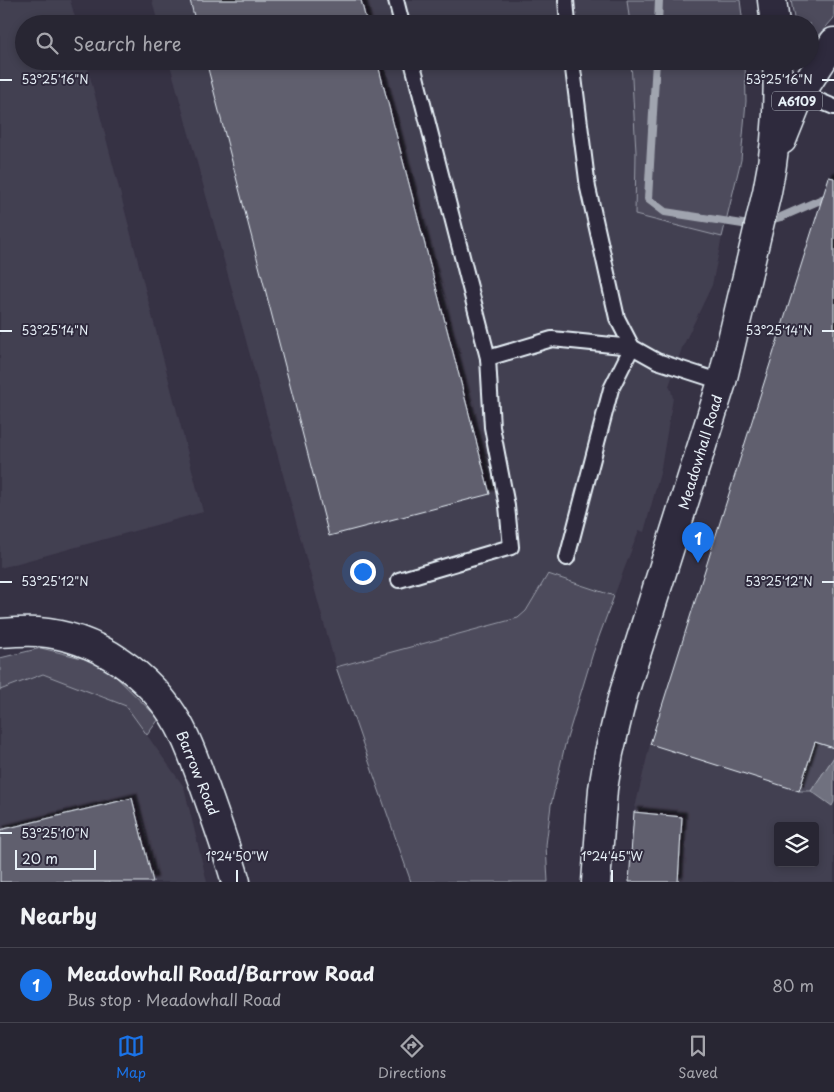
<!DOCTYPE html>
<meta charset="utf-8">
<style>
:root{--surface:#282633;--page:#302e3b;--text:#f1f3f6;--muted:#a5a5ac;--line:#44434e;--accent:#1a73e8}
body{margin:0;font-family:"Playpen Sans",sans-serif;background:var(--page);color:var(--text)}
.controls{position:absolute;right:15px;bottom:15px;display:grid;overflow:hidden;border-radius:5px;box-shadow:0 2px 8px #0003}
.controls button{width:45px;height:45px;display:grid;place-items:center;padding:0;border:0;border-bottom:1px solid var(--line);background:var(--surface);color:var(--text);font:25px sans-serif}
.scale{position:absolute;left:15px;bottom:12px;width:81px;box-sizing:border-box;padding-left:5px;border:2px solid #e8f1f8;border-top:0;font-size:14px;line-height:18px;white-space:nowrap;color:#e8f1f8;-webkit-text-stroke:4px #2f2a3d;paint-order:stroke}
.you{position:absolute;left:362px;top:571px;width:18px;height:18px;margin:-12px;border:4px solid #fff;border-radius:50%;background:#1a73e8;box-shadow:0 0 0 8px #1a73e833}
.badge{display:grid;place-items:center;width:32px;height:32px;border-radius:50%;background:var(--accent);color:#fff;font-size:16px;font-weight:700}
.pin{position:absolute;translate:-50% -41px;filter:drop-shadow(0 1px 2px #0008)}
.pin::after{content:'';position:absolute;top:26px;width:18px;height:15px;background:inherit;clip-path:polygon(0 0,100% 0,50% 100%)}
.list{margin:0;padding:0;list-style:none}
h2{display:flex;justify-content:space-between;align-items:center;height:65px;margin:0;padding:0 20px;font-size:21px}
h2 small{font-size:16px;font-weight:400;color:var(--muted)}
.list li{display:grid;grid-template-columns:32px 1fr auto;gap:15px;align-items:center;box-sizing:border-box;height:75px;padding:0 20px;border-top:1px solid var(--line)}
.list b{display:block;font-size:19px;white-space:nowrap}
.list p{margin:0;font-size:16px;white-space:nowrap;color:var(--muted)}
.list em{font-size:16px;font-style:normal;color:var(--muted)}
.icon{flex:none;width:28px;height:28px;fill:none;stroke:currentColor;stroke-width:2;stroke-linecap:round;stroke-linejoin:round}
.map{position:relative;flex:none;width:834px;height:882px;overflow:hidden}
.search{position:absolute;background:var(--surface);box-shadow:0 2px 8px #0003;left:15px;right:15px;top:15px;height:55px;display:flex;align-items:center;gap:12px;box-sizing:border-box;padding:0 18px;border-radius:28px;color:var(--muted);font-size:19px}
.sheet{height:140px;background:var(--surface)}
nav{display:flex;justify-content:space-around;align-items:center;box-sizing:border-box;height:70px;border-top:1px solid var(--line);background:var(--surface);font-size:14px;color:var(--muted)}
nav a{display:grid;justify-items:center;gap:2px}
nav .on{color:var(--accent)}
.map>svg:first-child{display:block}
.built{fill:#433f51;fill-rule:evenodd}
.green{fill:#4d4b5c;stroke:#9a9eaa}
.water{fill:#70717f;stroke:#a0a4af}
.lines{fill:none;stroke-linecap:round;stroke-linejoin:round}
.stream{stroke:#a0a4af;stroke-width:8}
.building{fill:#605e6e;stroke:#e8f1f8;filter:url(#shadow)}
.service-casing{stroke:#e8f1f8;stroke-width:18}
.tertiary-casing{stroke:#e8f1f8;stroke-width:31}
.primary-casing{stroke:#e8f1f8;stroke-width:31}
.service{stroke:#2f2a3d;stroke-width:14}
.tertiary{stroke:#2f2a3d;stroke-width:28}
.primary{stroke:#2f2a3d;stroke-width:28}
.ticks{fill:none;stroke:#e8f1f8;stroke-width:2}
.labels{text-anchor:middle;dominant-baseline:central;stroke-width:4;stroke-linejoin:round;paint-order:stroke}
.shield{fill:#2f2a3d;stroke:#b0b5c0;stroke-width:1}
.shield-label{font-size:12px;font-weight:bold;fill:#e8f1f8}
.street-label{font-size:14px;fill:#e8f1f8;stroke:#2f2a3d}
.ticks-label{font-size:12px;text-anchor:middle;fill:#e8f1f8;stroke:#2f2a3d;stroke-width:4;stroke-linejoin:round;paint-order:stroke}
</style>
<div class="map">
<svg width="834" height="882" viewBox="0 0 834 882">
<defs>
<filter id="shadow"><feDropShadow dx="4.5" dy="-4.5" stdDeviation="1" flood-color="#0009"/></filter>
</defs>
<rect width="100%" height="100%" fill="#363244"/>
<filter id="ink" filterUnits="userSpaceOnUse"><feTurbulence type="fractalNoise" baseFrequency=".02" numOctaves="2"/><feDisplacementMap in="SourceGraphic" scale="10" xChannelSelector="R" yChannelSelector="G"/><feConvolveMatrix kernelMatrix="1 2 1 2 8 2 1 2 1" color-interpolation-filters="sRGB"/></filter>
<g filter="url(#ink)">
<g class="built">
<polygon points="0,0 70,0 77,24 24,24 24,61 86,61 203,512 0,568"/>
<polygon points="152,0 627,0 630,24 158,24"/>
<polygon points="169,61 631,61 636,152 635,215 722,237 712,285 682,348 669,386 671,390 673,398 660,473 644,532 639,530 614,596 548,574 526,611 518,618 336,667"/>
<path d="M834,204v678h-205l5,-70 16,-68 169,-534zM778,826h37v37h-37z"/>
<polygon points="43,674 124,703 184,787 207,882 0,882 0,690"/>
</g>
<g class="green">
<polygon points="627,0 740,0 743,24 630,24"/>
<polygon points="791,0 834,0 834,18 810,45 810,24 795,24"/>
<polygon points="631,61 745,61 746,101 741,160 722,237 635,215 636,152"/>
<polygon points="548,574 614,596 593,653 565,745 551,805 546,845 548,882 411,882 336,667 518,618 526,611"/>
<polygon points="41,648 102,663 159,719 147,735 126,706 43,674 0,690 0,658"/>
<polygon points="815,742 834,748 834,757 811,791 799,791"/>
</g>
<polygon class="water" points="834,757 834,802 832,806 811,791"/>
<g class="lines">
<g class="stream">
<polyline points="658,24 659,0"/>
<polyline points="656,61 648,199 665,212 749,225 755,223"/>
<polyline points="766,221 781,217 834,194"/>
</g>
</g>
<g class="building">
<polygon points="190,0 361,0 367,24 196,24"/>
<polygon points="206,61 377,61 490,494 329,536"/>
<polygon points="829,177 834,178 834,748 815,742 799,791 650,744"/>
<polygon points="132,798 153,882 0,882 0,830"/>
<polygon points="634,812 682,817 678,882 629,882"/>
</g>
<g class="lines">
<g class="service-casing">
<g id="service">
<polyline points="396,0 402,24"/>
<polyline points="566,0 568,24"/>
<polyline points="412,61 488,358 552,339 632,347 611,389 567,558"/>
<polyline points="572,61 588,188 617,318 632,347 657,361 722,382"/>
<polyline points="801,93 834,107"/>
<polyline points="399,580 511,547 507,506 492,427 488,358"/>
</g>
</g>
<g class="tertiary-casing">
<path id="tertiary" d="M0,633c13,-1 25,-2 38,-1 58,4 113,43 141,93 11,20 18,42 26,63 11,31 22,62 31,94"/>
</g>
<g class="primary-casing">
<g id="primary">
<polyline points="772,0 775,24"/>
<polyline points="782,140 801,93 834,42"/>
<path d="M596,882l7,-93 6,-36 13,-54 100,-317 45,-190c9,-42 12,-87 10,-131"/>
</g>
</g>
<use href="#service" class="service"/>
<use href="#tertiary" class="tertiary"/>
<use href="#primary" class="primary"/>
</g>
</g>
<path class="ticks" d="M0,80h12M822,80h12M0,331h12M822,331h12M0,582h12M822,582h12M0,833h12M237,870v12M612,870v12"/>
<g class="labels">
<rect class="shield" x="772" y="91.5" width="50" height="19" rx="4"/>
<g class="shield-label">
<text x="797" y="101">A6109</text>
</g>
<g class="street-label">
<text transform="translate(700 452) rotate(-73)">Meadowhall Road</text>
<text transform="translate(198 773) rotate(68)">Barrow Road</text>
</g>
</g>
<g class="ticks-label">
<text x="55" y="84">53°25'16"N</text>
<text x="779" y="84">53°25'16"N</text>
<text x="55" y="335">53°25'14"N</text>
<text x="779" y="335">53°25'14"N</text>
<text x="55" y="586">53°25'12"N</text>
<text x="779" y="586">53°25'12"N</text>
<text x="55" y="838">53°25'10"N</text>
<text x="237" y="861">1°24'50"W</text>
<text x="612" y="861">1°24'45"W</text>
</g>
</svg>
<div class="controls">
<button><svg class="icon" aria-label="layers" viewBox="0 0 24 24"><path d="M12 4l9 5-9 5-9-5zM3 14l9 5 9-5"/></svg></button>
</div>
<div class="scale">20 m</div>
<div class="you"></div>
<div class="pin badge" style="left:698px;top:563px">1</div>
<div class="search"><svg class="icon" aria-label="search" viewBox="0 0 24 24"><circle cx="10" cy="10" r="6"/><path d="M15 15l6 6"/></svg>Search here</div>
</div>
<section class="sheet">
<h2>Nearby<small></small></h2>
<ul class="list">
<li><span class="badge">1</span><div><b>Meadowhall Road/Barrow Road</b><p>Bus stop · Meadowhall Road</p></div><em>80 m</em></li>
</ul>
</section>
<nav>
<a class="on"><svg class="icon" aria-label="map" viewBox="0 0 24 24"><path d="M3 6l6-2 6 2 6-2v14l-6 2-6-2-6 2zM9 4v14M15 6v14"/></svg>Map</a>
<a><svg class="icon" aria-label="directions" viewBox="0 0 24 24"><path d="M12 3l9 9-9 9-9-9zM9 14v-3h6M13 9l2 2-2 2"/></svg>Directions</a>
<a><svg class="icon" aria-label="saved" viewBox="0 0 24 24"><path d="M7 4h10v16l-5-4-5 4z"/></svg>Saved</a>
</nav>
